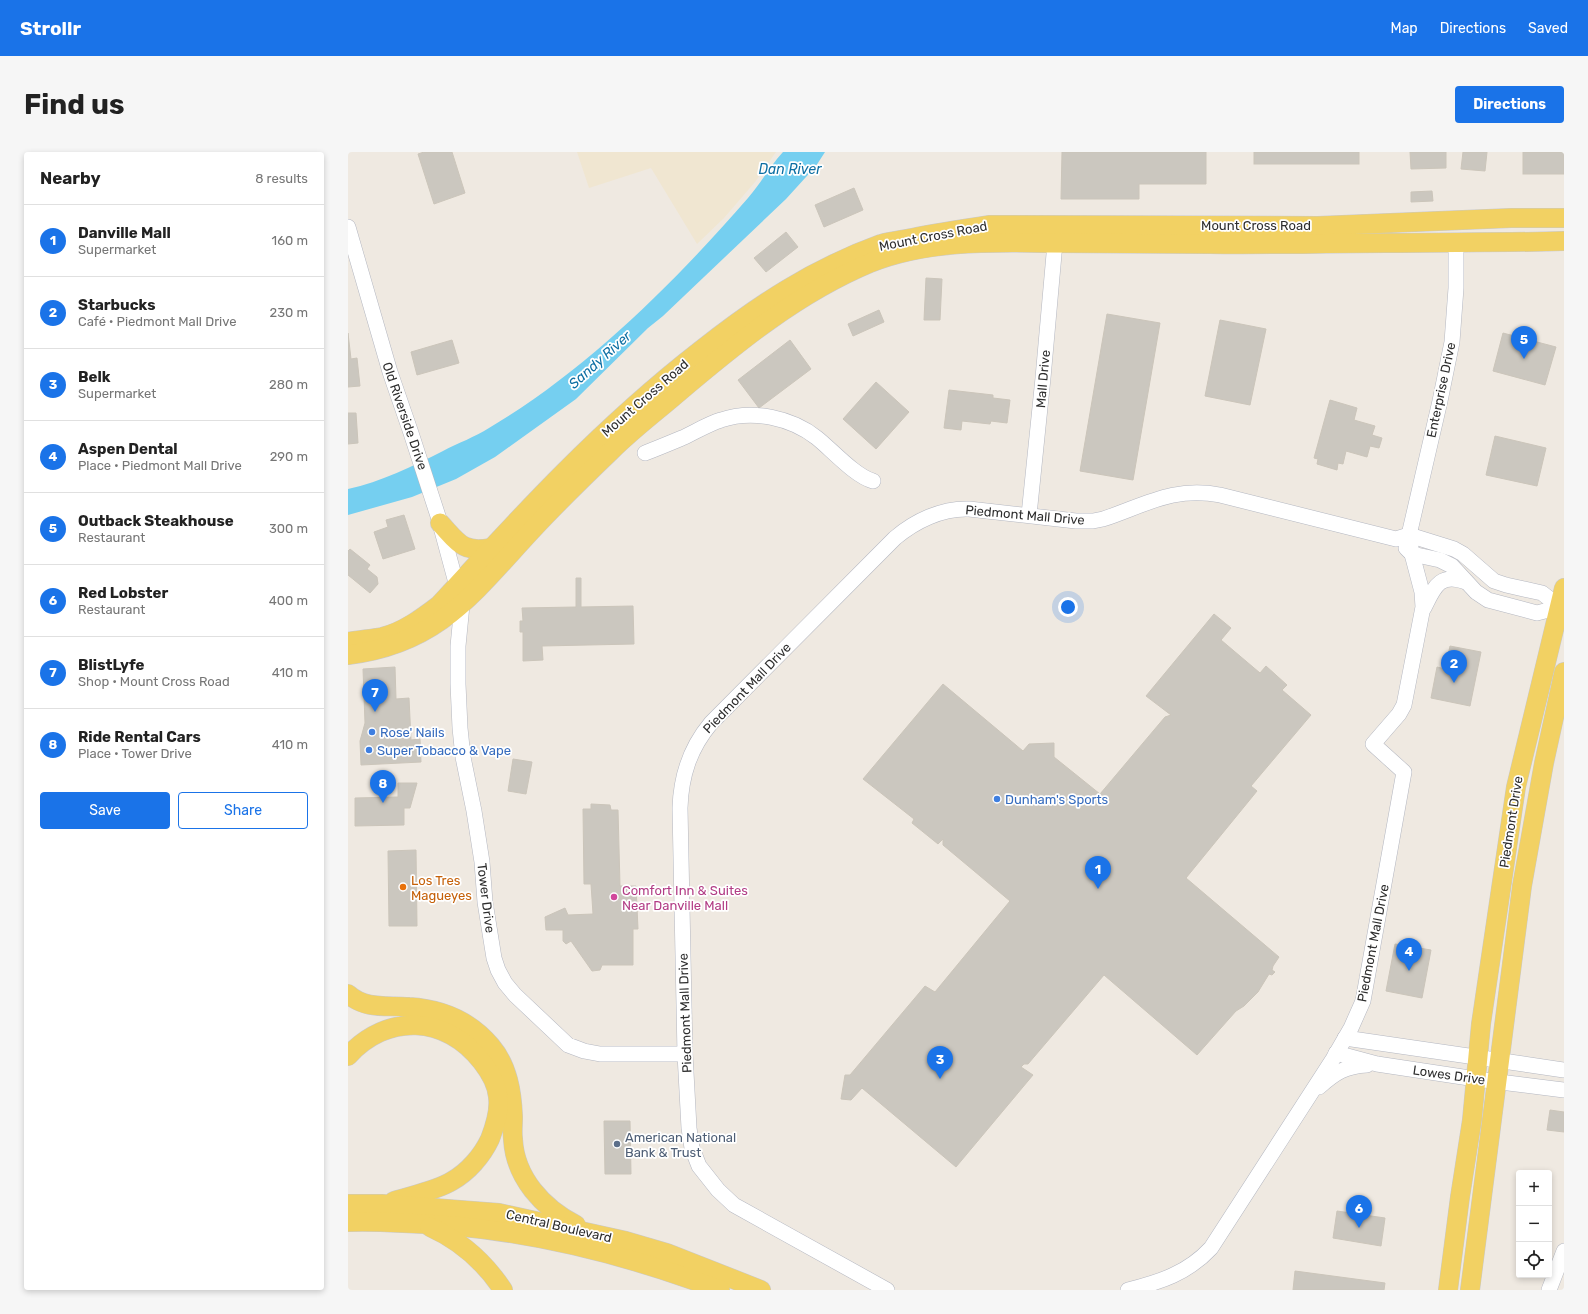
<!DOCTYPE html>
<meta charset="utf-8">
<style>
:root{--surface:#fff;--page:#f6f6f6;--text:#222;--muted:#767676;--line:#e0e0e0;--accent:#1a73e8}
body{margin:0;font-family:Rubik,sans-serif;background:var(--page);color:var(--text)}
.controls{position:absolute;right:12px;bottom:12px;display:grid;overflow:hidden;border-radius:4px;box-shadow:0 2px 6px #0003}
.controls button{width:36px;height:36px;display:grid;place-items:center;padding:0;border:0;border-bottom:1px solid var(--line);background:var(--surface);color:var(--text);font:20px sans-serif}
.you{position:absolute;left:720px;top:455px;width:14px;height:14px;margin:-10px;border:3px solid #fff;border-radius:50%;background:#1a73e8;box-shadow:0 0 0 6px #1a73e833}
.badge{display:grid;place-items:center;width:26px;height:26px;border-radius:50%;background:var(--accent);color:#fff;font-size:13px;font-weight:700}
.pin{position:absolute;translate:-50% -33px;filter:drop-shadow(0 1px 2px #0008)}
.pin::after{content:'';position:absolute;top:21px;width:14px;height:12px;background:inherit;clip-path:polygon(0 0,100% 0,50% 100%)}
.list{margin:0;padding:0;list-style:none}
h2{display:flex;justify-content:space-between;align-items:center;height:52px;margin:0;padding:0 16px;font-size:17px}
h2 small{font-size:13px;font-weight:400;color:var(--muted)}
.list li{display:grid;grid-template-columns:26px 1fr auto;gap:12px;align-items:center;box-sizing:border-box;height:72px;padding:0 16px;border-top:1px solid var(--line)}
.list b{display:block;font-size:15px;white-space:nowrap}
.list p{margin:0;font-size:13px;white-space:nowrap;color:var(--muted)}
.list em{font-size:13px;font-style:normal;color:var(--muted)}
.actions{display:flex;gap:8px;padding:12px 16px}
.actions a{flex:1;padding:9px 0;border:1px solid var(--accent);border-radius:4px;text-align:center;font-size:14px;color:var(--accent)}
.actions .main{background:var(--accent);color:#fff}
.icon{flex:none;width:22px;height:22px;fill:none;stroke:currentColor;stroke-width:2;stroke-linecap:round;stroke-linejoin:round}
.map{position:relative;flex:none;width:1216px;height:1138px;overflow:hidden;border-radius:4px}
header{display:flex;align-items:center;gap:24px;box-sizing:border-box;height:56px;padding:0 20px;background:var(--accent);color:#fff}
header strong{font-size:19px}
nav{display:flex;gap:22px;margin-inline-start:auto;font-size:14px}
.intro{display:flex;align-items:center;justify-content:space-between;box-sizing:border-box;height:96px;padding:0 24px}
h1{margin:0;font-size:28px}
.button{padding:10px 18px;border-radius:4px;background:var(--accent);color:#fff;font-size:14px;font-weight:700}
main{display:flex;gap:24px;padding:0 24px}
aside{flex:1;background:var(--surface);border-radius:4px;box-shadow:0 2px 6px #0003}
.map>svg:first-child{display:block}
.education{fill:#f0e6d1}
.water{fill:#75cff0}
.building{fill:#cbc7bf;stroke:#cbc5ba}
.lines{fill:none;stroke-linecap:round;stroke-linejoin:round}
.minor-casing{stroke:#b4b7c1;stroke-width:16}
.major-casing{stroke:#c9c9c9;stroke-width:20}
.minor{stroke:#fff;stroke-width:15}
.major{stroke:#f2d163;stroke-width:19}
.shop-dot{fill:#3f7fe0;stroke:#fff;stroke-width:1.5}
.food-dot{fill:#e8710a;stroke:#fff;stroke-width:1.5}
.hotel-dot{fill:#d1479c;stroke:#fff;stroke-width:1.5}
.service-dot{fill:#5c6f8a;stroke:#fff;stroke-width:1.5}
.labels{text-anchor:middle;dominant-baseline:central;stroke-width:3.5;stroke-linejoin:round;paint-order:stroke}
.street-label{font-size:13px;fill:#2e2e2e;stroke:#fff}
.shop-label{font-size:13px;fill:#366cbe;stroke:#fff;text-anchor:start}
.food-label{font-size:13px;fill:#c56008;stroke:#fff;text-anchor:start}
.hotel-label{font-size:13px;fill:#b23c85;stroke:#fff;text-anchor:start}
.service-label{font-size:13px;fill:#4e5e75;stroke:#fff;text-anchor:start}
.water-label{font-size:14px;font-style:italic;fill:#0d6fa3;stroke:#fff}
</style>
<header>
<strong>Strollr</strong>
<nav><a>Map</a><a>Directions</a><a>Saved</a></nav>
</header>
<div class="intro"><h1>Find us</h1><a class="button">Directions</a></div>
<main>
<aside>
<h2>Nearby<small>8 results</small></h2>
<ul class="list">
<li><span class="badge">1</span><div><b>Danville Mall</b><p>Supermarket</p></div><em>160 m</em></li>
<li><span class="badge">2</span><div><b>Starbucks</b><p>Café · Piedmont Mall Drive</p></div><em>230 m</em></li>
<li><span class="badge">3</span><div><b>Belk</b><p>Supermarket</p></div><em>280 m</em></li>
<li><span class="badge">4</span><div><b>Aspen Dental</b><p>Place · Piedmont Mall Drive</p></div><em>290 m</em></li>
<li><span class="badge">5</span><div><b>Outback Steakhouse</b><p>Restaurant</p></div><em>300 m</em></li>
<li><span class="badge">6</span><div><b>Red Lobster</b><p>Restaurant</p></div><em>400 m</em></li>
<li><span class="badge">7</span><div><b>BlistLyfe</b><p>Shop · Mount Cross Road</p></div><em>410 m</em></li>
<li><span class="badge">8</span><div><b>Ride Rental Cars</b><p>Place · Tower Drive</p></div><em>410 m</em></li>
</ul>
<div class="actions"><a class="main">Save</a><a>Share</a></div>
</aside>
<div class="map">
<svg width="1216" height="1138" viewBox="0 0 1216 1138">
<rect width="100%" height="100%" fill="#efe9e1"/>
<polygon class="education" points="229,0 428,0 407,30 376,66 349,92 303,16 241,36"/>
<path class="water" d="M435,0h42l-9,14 -30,33 -123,117 -15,12 -72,71 -81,58 -39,22 -44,18 -64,18v-26c33,-7 65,-23 95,-38 15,-8 32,-14 46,-23 98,-58 185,-145 259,-230 13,-15 22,-32 35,-46z"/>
<g class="building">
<polygon points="76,0 104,0 117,41 86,52 70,2"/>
<polygon points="714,0 858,0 858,32 791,32 791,47 713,47"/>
<rect x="906" y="0" width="105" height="12"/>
<polygon points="1062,0 1098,0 1098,16 1063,17"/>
<polygon points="1115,0 1139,0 1137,19 1113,17"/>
<rect x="1175" y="0" width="41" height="22"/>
<polygon points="506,36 515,58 476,75 467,53"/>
<polygon points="1084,39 1085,49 1063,50 1063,40"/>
<polygon points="438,80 450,95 418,120 406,106"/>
<polygon points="578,126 594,127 592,168 576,168"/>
<polygon points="531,158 536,170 505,184 500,172"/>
<polygon points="759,162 812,171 785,328 732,319"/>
<polygon points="872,168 918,177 902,253 857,244"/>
<polygon points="0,181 3,207 9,206 12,234 0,235"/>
<polygon points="1155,181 1208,195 1197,233 1145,219"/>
<polygon points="104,188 111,211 69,223 63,200"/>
<polygon points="442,188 463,217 411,256 390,228"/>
<polygon points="528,230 561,260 528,297 495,267"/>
<polygon points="601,238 645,243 645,246 662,248 659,271 643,269 642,272 614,269 613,278 596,276"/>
<polygon points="982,248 1009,256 1006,268 1027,274 1024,283 1034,286 1031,296 1022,294 1019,305 998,299 995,312 990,311 989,318 969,312 970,307 966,306"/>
<polygon points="0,261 8,261 10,291 0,292"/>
<polygon points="1147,284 1198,296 1189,334 1138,323"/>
<polygon points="56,363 67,397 35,407 26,380 40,375 38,368"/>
<polygon points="2,397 22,413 19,417 29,425 30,432 22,441 0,423 0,399"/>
<polygon points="228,426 233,426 233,455 285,454 286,492 194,494 195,508 175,509 175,480 172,480 172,469 175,469 174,456 228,455"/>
<polygon points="866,462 883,476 873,488 912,521 918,514 939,533 934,538 963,563 903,634 909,639 838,726 931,805 925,814 924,818 927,820 924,823 921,822 910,840 896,854 888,859 849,903 756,823 680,912 676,912 673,915 685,923 608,1015 514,936 503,948 493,947 497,923 502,923 577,834 587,840 662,749 595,693 595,687 590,692 564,671 566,667 515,627 595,532 675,599 681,592 706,591 706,605 752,642 817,565 823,563 798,544"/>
<polygon points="1102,494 1133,500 1122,554 1083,546 1089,515 1097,517"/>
<polygon points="47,515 48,547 61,546 63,588 72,587 73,610 13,613 12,589 17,571 15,517"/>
<polygon points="165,607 184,610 178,642 160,639"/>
<polygon points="50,631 69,631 62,656 56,656 56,673 7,674 7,646 50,645"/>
<polygon points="243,652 262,653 263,658 270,658 272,734 288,734 290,777 285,777 285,813 254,813 252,818 244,819 223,789 218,792 215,789 215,778 198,778 197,765 217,756 220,763 245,762 243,732 236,732 235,657 243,657"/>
<polygon points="68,698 69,774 41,774 40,699"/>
<polygon points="1047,792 1083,798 1074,846 1038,839"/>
<polygon points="1202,958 1216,960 1216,980 1199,978"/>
<polygon points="256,969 282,969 283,1022 257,1022"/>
<polygon points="989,1059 1037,1066 1033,1094 985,1086"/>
<polygon points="947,1119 1037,1131 1036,1138 945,1138"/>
</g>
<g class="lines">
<g class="minor-casing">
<g id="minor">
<polyline points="0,75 42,220 63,281 90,364 114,453 110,494 110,532 112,576 115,605 126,659 134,710 137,750 146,806 150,818 157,831 167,843 220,893 236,899 252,902 337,902"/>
<path d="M297,301c13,-5 25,-10 37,-15 13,-6 26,-14 39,-18 32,-11 71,-2 96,18 15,12 38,38 56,43"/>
<polyline points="681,363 695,226 707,91"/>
<polyline points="1061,383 1106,397 1115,402 1146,429 1158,433 1194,441 1212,455 1216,457"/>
<polyline points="1058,396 1064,402 1092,408 1104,414 1128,440 1140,448 1189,461 1212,455"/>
<path d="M1076,456c10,-20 15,-36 42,-26"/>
<polyline points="997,886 1216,918"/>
<polyline points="988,901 1029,912 1128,927 1216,938"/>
<path d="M971,935c16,-14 26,-21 48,-22"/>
<path d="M539,1138l-153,-85 -16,-15 -19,-24 -7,-18 -3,-20 -4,-74 -5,-246c1,-33 10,-60 31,-85l184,-185c20,-17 47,-30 74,-29l107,12h17l10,-2c42,-14 71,-33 117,-24l176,44 13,-4"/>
<path d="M780,1138c32,-8 60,-17 83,-42l122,-189 18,-31 12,-27 41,-229 -31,-28 26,-30 5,-9 19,-98 -1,-15 -10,-38 -3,-19 31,-134 12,-59 4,-54v-45"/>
<polyline points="1201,1138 1216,1099"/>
</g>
</g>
<g class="major-casing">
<g id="major">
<path d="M92,371c18,19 22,30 50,25"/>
<path d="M0,490c11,-2 23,-3 34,-5 21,-5 40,-19 57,-32 83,-91 164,-179 262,-255 57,-45 111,-81 180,-106 10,-3 21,-4 31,-6 26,-5 52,-9 78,-13l328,1 193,-8h53"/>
<path d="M0,503c92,-11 127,-64 186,-127 25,-27 51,-52 77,-77 21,-21 45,-39 67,-58 59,-50 120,-100 192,-130 58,-23 121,-21 182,-20 52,0 105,1 157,1 59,1 118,-1 177,-1 60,-1 119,0 178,-2"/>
<path d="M0,842c18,16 39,11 61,13 32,2 61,14 82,39 17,20 21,46 22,71 0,7 -1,15 0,22 2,39 30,69 63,86"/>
<path d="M0,904c39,-43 98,-41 134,6 7,9 15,23 16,35 2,14 -3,29 -8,42 -8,17 -22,33 -38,42 -17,10 -39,14 -58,20"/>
<polyline points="0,1052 34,1052 151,1061 278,1089 319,1101 413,1138"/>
<path d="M0,1070c18,-1 37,0 55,1 110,3 214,28 317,67"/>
<path d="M82,1075c31,14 54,34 73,63"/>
<polyline points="1100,1138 1112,1045 1124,968 1133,872 1168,635 1216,436"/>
<polyline points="1122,1138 1174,734 1196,611 1216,520"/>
</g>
</g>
<use href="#minor" class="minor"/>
<use href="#major" class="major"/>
</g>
<g class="shop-dot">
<circle cx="24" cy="580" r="4"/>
<circle cx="21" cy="598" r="4"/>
<circle cx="649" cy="647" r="4"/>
</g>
<circle class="food-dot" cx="55" cy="735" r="4"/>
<circle class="hotel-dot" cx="266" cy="745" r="4"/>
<circle class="service-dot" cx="269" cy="992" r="4"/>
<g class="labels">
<g class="street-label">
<text x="908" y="73">Mount Cross Road</text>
<text transform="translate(585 84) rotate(-11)">Mount Cross Road</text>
<text transform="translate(695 227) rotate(-85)">Mall Drive</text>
<text transform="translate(1093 238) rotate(-78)">Enterprise Drive</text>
<text transform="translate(297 246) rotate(-41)">Mount Cross Road</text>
<text transform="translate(57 264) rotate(71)">Old Riverside Drive</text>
<text transform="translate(677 363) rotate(5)">Piedmont Mall Drive</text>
<text transform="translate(399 536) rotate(-46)">Piedmont Mall Drive</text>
<text transform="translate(1163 670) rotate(-81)">Piedmont Drive</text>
<text transform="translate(138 746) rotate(83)">Tower Drive</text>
<text transform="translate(1025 791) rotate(-79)">Piedmont Mall Drive</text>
<text transform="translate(337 861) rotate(-92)">Piedmont Mall Drive</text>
<text transform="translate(1101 923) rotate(8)">Lowes Drive</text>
<text transform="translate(211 1074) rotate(13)">Central Boulevard</text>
</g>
<g class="shop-label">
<text x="32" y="580">Rose' Nails</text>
<text x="29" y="598">Super Tobacco &amp; Vape</text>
<text x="657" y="647">Dunham's Sports</text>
</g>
<g class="food-label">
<text x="63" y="728">Los Tres<tspan x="63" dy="15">Magueyes</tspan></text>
</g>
<g class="hotel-label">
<text x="274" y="738">Comfort Inn &amp; Suites<tspan x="274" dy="15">Near Danville Mall</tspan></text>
</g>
<g class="service-label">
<text x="277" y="985">American National<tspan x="277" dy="15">Bank &amp; Trust</tspan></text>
</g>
<g class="water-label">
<text x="442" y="17">Dan River</text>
<text transform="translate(252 208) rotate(-42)">Sandy River</text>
</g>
</g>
</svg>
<div class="controls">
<button>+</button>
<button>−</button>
<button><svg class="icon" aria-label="locate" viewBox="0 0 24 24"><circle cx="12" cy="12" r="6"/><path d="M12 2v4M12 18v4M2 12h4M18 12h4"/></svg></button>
</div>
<div class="you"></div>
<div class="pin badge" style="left:750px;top:737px">1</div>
<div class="pin badge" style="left:1106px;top:531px">2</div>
<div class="pin badge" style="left:592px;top:927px">3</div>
<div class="pin badge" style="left:1061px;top:819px">4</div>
<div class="pin badge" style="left:1176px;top:207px">5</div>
<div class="pin badge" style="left:1011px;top:1076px">6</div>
<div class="pin badge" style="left:27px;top:560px">7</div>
<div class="pin badge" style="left:35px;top:651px">8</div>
</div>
</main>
